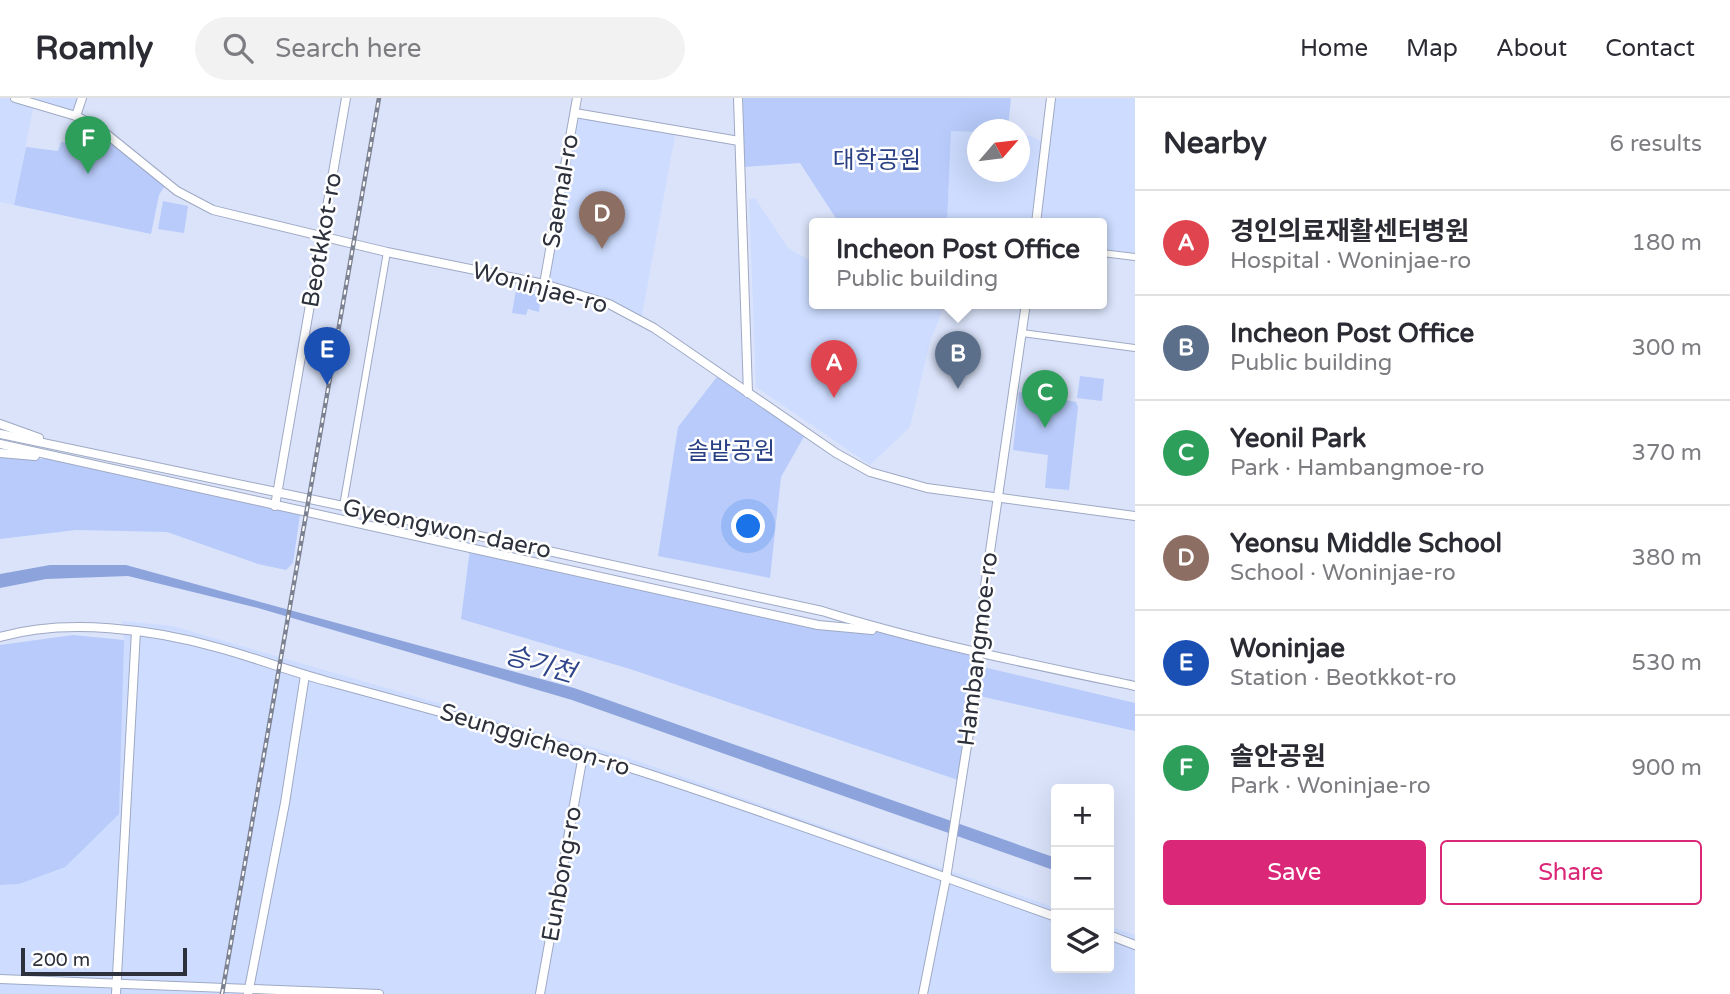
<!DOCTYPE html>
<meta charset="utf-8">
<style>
:root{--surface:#fff;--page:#f2f2f3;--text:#2b2b33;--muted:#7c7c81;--line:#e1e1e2;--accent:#db2777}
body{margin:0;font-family:"Varela Round","Noto Sans KR",sans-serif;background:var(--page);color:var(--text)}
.controls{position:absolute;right:21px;bottom:21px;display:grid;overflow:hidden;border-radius:7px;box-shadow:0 7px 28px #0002}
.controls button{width:63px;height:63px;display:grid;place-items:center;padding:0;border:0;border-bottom:2px solid var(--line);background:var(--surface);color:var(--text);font:35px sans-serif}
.compass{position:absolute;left:967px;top:21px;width:63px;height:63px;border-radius:50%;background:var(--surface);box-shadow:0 7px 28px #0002;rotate:62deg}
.scale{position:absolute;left:21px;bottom:18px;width:166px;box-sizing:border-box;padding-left:7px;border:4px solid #2d313c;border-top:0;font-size:19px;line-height:24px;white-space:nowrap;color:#2d313c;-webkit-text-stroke:5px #fff;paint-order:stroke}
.you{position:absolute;left:749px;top:429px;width:24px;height:24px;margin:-18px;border:5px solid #fff;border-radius:50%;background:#1a73e8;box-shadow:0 0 0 10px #1a73e833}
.badge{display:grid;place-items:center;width:46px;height:46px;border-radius:50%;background:var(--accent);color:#fff;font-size:23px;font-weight:700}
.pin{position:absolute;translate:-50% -58px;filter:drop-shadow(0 2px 4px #0008)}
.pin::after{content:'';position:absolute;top:37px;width:24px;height:21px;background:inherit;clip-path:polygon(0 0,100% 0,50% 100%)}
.popup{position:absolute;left:809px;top:120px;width:298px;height:91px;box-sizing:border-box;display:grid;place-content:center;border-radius:7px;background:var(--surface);filter:drop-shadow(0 2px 5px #0005);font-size:23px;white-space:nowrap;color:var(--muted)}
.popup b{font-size:26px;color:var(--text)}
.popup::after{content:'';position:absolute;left:50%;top:100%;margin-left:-14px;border:14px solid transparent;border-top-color:var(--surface)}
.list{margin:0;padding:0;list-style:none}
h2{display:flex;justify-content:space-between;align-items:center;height:91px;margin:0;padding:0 28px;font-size:30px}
h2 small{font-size:23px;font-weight:400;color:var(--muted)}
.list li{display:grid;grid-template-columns:46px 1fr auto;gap:21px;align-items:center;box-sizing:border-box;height:105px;padding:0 28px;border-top:2px solid var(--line)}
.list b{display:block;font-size:26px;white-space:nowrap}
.list p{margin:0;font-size:23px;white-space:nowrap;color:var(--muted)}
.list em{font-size:23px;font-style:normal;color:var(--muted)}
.actions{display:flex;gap:14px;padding:21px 28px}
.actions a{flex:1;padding:16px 0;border:2px solid var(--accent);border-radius:7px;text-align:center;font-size:24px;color:var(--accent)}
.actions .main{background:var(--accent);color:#fff}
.icon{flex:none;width:38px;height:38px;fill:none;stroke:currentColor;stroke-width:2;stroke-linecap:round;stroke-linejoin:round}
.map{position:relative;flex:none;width:1135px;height:896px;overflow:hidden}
header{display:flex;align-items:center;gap:42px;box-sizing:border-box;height:98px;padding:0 35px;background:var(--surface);border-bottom:2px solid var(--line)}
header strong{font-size:33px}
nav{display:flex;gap:38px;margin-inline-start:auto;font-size:24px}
.search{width:490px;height:63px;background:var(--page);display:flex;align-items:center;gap:18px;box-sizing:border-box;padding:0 24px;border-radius:38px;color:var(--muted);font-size:26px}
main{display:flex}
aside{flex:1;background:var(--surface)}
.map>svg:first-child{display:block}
.built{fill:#cddcff}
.green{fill:#b8cbfa}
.forest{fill:#8da3dc}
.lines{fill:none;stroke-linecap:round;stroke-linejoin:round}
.street-casing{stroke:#9ea9c4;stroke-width:8}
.secondary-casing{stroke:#9ea9c4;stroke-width:10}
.street{stroke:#fff;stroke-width:6}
.secondary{stroke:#fff;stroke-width:8}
.rail-casing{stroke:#7c8292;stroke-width:4.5}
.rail{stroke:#fff;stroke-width:2;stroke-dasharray:5;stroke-linecap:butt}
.labels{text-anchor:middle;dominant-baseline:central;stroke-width:5;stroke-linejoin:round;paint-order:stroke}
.park-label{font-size:24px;fill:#2a4084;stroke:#fff}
.street-label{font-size:24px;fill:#2d313c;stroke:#fff}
.water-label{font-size:26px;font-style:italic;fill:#2f458a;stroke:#fff}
</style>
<header>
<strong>Roamly</strong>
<div class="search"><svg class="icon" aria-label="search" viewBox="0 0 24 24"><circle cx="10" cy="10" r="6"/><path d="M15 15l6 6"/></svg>Search here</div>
<nav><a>Home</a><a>Map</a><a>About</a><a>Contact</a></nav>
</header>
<main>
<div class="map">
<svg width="1135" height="896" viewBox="0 0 1135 896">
<rect width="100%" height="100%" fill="#dae3fa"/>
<g class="built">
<polygon points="0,0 82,0 76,18 34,5 14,107 0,104"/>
<polygon points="1051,0 1135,0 1135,159 1102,155 1102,125 947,125 951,33 977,34 978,74 1020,74 1020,37 1031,38 1045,45"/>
<polygon points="575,15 676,32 641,222 544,186"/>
<polygon points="755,100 788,150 814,165 814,205 942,205 941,217 930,243 910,329 870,367 756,289 749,101"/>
<polygon points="122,523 172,528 629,660 1056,810 1056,870 1109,870 1109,828 1135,837 1135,896 0,896 0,787 19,786 124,542"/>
</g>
<g class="green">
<polygon points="743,0 1011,0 1008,31 978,32 977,34 951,33 947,125 839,125 800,65 744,69"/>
<polygon points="87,24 167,84 159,97 151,136 14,107 26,49 58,53 61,44 80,47"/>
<polygon points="163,103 188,108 184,135 158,131"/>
<polygon points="516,192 541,197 539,214 528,211 526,217 512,215"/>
<polygon points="720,275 806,335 781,379 770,480 658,458 678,329"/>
<polygon points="1080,278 1104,281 1102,303 1077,300"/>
<polygon points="1019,294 1076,304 1078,309 1069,392 1045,390 1048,357 1013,352"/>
<polygon points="0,359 13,361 48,361 300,417 293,465 286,472 258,466 167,434 76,432 0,441"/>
<polygon points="470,451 818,527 892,535 979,556 961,683 630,571 461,521"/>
<polygon points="73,537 124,542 119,716 65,769 19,786 0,787 0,547"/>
<polygon points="979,568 1135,605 1135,633 975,597"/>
</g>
<polygon class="forest" points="50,467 126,467 574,590 1056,760 1056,773 572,602 258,510 128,478 46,481 0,490 0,476"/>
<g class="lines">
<g class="street-casing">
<g id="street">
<polyline points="1102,155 1135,159"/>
<polyline points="1022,235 1135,250"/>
<polyline points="343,408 387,154"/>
</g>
</g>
<g class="secondary-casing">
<g id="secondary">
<polyline points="15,0 76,18 99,30 177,93 213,112 387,154 544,186 609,206 654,230 836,355 870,374 927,390 1135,418"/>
<polyline points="738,0 748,295"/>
<polyline points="575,15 739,43"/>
<polyline points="76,18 82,0"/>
<polyline points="1036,125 1051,0"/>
<polyline points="544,186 577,0"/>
<polyline points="0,326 39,340"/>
<path d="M0,336l343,72 479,105c103,32 208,53 313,75"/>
<polyline points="0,346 818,527 872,532"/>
<polyline points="0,355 35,358"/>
<polyline points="275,408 346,0"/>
<path d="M0,539c66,-19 153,-8 219,11 37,10 73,24 111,34 107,29 214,58 319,92 137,45 272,95 407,143"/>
<polyline points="1109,837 1135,847"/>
<polyline points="0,881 379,896"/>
<polyline points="116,896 136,533"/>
<polyline points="248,896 285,705 305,577"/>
<polyline points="540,896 583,657"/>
<polyline points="923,896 946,780 975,597 985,488 1026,205"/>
</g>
</g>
<use href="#street" class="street"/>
<use href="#secondary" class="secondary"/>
<g class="rail-casing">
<polyline id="rail" points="222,896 379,0"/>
</g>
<use href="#rail" class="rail"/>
</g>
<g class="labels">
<g class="park-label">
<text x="877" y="62">대학공원</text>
<text x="731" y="353">솔밭공원</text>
</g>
<g class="street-label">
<text transform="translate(561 93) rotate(-80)">Saemal-ro</text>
<text transform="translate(322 142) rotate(-80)">Beotkkot-ro</text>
<text transform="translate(540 190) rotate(15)">Woninjae-ro</text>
<text transform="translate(447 431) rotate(12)">Gyeongwon-daero</text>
<text transform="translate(978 551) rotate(-83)">Hambangmoe-ro</text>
<text transform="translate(535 642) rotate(17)">Seunggicheon-ro</text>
<text transform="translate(562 776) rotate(-80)">Eunbong-ro</text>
</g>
<g class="water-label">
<text transform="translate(540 566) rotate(16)">승기천</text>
</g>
</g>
</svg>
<div class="controls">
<button>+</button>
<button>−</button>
<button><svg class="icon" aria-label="layers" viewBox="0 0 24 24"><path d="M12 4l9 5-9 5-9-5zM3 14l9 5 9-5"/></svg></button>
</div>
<svg class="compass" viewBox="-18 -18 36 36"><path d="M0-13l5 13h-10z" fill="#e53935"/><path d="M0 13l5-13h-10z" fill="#7c7c81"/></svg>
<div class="scale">200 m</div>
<div class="you"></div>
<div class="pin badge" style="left:834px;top:300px;background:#e0444e">A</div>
<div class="pin badge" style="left:958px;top:291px;background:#5c6f8a">B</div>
<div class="popup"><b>Incheon Post Office</b>Public building</div>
<div class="pin badge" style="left:1045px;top:330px;background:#2e9e5b">C</div>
<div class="pin badge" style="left:602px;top:151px;background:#8d6e63">D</div>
<div class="pin badge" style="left:327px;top:287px;background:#1a4fb4">E</div>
<div class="pin badge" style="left:88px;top:76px;background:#2e9e5b">F</div>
</div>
<aside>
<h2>Nearby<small>6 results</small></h2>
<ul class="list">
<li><span class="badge" style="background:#e0444e">A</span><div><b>경인의료재활센터병원</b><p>Hospital · Woninjae-ro</p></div><em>180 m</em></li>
<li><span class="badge" style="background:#5c6f8a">B</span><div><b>Incheon Post Office</b><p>Public building</p></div><em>300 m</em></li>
<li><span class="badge" style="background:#2e9e5b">C</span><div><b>Yeonil Park</b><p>Park · Hambangmoe-ro</p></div><em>370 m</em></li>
<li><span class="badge" style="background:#8d6e63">D</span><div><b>Yeonsu Middle School</b><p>School · Woninjae-ro</p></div><em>380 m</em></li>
<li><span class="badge" style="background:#1a4fb4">E</span><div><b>Woninjae</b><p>Station · Beotkkot-ro</p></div><em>530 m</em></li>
<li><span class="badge" style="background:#2e9e5b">F</span><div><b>솔안공원</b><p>Park · Woninjae-ro</p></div><em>900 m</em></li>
</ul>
<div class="actions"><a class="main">Save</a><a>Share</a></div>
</aside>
</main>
